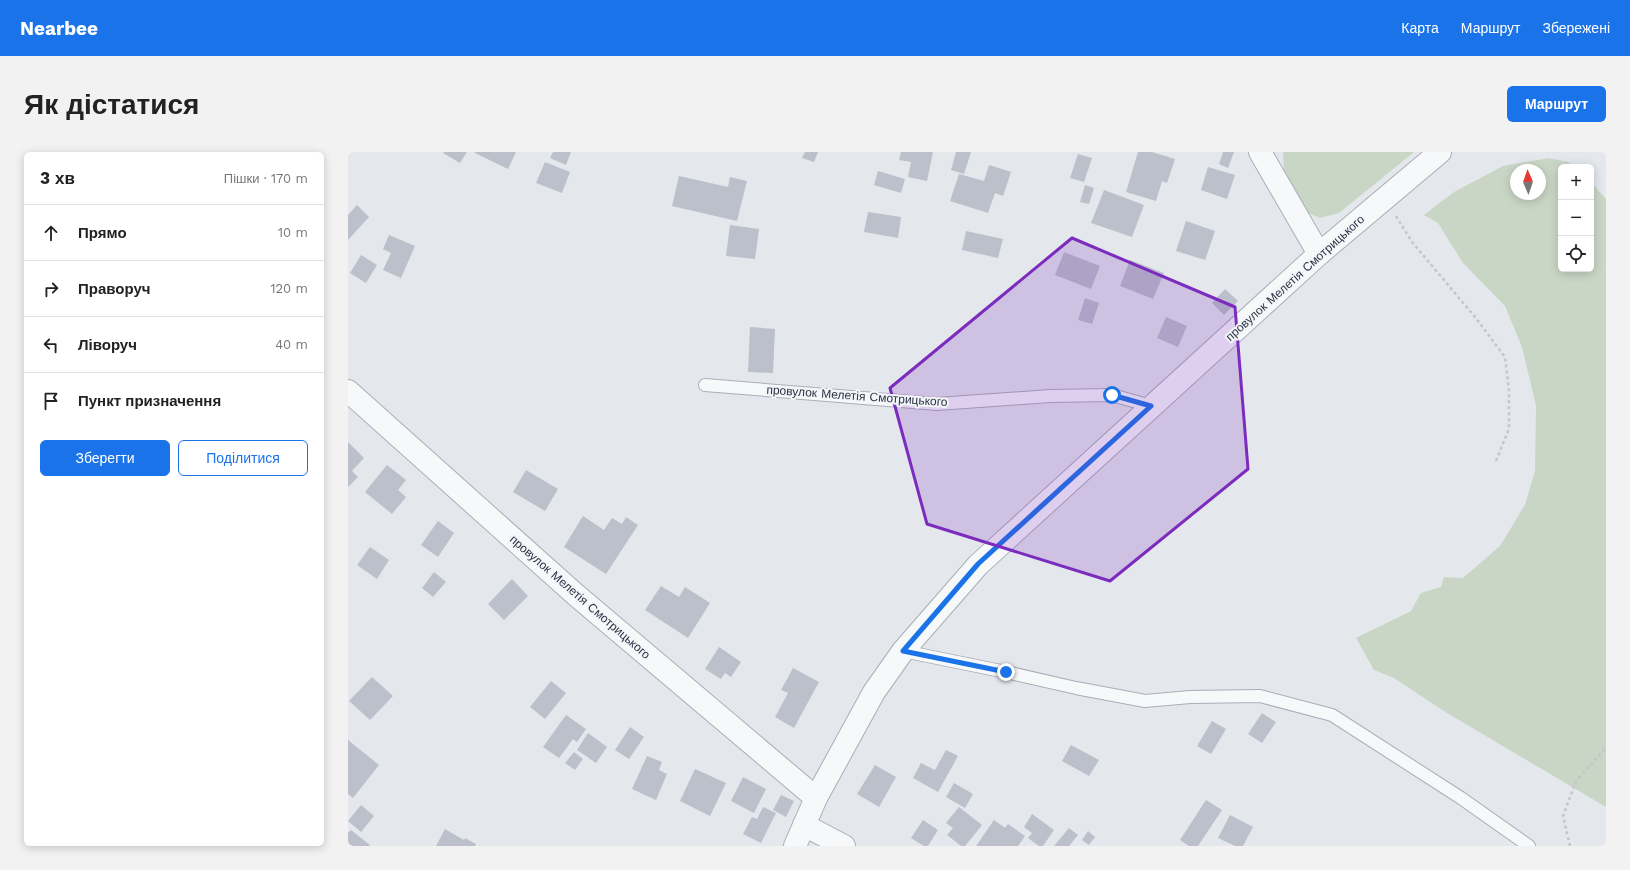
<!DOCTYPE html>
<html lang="uk">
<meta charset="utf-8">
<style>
:root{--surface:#fff;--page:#f2f2f2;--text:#222;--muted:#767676;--line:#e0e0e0;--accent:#1a73e8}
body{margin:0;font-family:"Work Sans",sans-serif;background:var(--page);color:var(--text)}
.controls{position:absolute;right:12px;top:12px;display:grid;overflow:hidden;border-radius:6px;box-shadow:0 2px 10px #0003}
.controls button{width:36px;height:36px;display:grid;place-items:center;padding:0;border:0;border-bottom:1px solid var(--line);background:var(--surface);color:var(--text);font:20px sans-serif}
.compass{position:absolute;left:1162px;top:12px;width:36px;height:36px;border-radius:50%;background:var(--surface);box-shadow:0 2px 10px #0003;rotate:358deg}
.stop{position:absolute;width:12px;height:12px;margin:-9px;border:3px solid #1a73e8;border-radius:50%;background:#fff}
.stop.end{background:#1a73e8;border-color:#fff;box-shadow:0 1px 4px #0008}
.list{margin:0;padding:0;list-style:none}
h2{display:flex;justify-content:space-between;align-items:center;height:52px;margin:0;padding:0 16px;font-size:17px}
h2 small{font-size:13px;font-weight:400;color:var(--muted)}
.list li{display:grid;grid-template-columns:26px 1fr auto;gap:12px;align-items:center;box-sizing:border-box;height:56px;padding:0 16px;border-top:1px solid var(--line)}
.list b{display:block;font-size:15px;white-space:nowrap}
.list em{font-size:13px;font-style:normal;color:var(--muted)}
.actions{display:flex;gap:8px;padding:12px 16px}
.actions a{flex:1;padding:9px 0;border:1px solid var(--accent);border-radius:6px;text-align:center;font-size:14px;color:var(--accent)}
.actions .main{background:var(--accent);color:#fff}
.icon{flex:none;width:22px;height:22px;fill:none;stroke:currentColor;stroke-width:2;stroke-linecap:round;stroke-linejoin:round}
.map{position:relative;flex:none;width:1258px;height:694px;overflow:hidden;border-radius:6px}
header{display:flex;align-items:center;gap:24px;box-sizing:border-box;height:56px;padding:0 20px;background:var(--accent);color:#fff}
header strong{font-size:19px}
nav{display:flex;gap:22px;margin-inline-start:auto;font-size:14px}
.intro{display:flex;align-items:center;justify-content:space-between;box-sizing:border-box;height:96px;padding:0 24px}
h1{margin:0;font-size:28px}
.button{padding:10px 18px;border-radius:6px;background:var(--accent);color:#fff;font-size:14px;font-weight:700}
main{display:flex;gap:24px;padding:0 24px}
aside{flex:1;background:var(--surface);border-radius:6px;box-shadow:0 2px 10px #0003}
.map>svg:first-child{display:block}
.green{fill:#c9d6c5;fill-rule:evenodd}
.building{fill:#bbc0ca}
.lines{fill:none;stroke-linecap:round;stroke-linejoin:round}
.service-casing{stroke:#a9aeb7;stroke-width:14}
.minor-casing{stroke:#a9aeb7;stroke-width:24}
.tertiary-casing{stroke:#a9aeb7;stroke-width:24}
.path{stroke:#c2c5cb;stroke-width:2.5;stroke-dasharray:3 3;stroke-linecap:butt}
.service{stroke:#f7f8fa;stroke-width:12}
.minor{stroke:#f7f8fa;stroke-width:22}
.tertiary{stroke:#f7f8fa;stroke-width:22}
.route{stroke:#1a73e8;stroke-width:5}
.marked{fill:#7b2cbf;fill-opacity:0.2;stroke:#7b2cbf;stroke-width:3;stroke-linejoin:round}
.labels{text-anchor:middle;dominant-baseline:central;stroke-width:4;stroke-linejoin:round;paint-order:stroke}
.street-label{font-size:12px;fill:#2b3445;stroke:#f4f6f9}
</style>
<header>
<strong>Nearbee</strong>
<nav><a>Карта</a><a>Маршрут</a><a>Збережені</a></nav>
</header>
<div class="intro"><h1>Як дістатися</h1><a class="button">Маршрут</a></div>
<main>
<aside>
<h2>3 хв<small>Пішки · 170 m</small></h2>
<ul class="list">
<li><svg class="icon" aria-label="ahead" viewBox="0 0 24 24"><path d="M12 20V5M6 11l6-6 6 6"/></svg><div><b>Прямо</b></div><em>10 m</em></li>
<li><svg class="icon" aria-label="right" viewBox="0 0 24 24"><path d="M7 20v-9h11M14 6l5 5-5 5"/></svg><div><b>Праворуч</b></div><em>120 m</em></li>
<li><svg class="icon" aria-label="left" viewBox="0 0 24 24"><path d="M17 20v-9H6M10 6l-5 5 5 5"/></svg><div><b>Ліворуч</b></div><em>40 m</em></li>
<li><svg class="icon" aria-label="arrive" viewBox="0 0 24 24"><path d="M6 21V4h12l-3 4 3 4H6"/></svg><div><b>Пункт призначення</b></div></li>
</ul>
<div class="actions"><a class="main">Зберегти</a><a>Поділитися</a></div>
</aside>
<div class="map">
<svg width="1258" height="694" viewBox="0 0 1258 694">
<rect width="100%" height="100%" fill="#e4e7ec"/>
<g class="green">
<polygon points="935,0 1066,0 991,61 972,66 952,57 937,42"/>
<path d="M1201,6l19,4 7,5h-14v102h30v-87l15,17v608l-159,-94 -53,-35 -20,-8 -18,-32 55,-27 10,-18 20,-6 3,-10 19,1 37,-32 25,-41 10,-34 1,-65 -14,-59 -17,-41 -42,-43 -25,-40 -14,-8 30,-23 49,-26zM1168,18h24v24h-24z"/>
</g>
<g class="building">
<polygon points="96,0 119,0 112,11 95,1"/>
<polygon points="127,0 168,0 160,17 127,1"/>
<polygon points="205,0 223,0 218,13 202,6"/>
<polygon points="457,0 470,0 466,10 454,6"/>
<polygon points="553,0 585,0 579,29 560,25 563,10 551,8"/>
<polygon points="608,0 623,0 616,22 603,18"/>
<polygon points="790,0 804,0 827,7 819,31 814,29 808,49 778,40"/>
<polygon points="875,0 886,0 880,16 871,12"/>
<polygon points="730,2 744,6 736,30 722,26"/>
<polygon points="197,10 222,20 214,41 188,31"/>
<polygon points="641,13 663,20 655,44 647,41 640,61 602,49 611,22 636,29"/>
<polygon points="860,15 887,23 879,47 853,38"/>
<polygon points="530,19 557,27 553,41 526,33"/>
<polygon points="331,24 380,35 382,25 399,29 389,69 324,54"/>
<polygon points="737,33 746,36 741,52 732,50"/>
<polygon points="756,38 796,53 784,85 743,71"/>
<polygon points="9,53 21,65 0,88 0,63"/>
<polygon points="520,60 553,65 550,86 516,80"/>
<polygon points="838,69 867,79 857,108 828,99"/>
<polygon points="382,73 411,77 407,107 378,104"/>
<polygon points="618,79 655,87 650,106 614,98"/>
<polygon points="41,83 67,94 53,126 35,118 43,101 35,97"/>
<polygon points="716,100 752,114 743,137 707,123"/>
<polygon points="13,103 29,113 18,131 2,121"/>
<polygon points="782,108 816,121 805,147 772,134"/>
<polygon points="877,137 890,149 876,163 864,151"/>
<polygon points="737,146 751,151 744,172 730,168"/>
<polygon points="818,165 839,174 830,195 809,186"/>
<polygon points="402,175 427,177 425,221 400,220"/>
<polygon points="0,290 16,306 4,319 10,325 0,335"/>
<polygon points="39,313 58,328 50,338 58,345 44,362 17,340"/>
<polygon points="178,318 210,337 197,359 165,340"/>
<polygon points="235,364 256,378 264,366 274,372 278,365 290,373 258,422 216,395"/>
<polygon points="90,369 106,381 90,405 73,393"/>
<polygon points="22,395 41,408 29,427 9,413"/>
<polygon points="86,420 98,430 85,445 74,436"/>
<polygon points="164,427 180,444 156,468 140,452"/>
<polygon points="313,434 331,445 337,435 362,451 340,486 297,458"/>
<polygon points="371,495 393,510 383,525 377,521 373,527 357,517"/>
<polygon points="445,516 471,530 446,576 427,565 440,541 433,538"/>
<polygon points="24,525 45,544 22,568 1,549"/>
<polygon points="203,529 218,541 197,567 182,555"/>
<polygon points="914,561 928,570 914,591 900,582"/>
<polygon points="218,563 238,577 229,590 225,587 211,606 195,595"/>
<polygon points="864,569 878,577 863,602 849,594"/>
<polygon points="282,575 296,585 281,607 267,598"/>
<polygon points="240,581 259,595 248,611 229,598"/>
<polygon points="0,588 31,613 5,646 0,642"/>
<polygon points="723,593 751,608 741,624 714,609"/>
<polygon points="598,598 610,604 590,640 565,626 573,611 587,618"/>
<polygon points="226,600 235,607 227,618 217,611"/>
<polygon points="299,604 314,610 311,618 319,622 308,648 284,637"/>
<polygon points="527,613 548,625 531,655 509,642"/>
<polygon points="347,617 378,631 362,664 332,649"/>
<polygon points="395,625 418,637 406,661 383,649"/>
<polygon points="606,631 625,642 617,656 598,645"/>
<polygon points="433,643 446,649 438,665 425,658"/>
<polygon points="858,648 874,658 850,694 841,694 832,688"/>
<polygon points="13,653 26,664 13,680 0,669"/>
<polygon points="415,655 428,661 413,691 395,682 404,665 409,667"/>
<polygon points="611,655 634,673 617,694 613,694 599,683 605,676 598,671"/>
<polygon points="684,662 706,678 695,694 691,694 680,686 684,681 676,675"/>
<polygon points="882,663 905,675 895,694 887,694 870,686"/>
<polygon points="575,668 590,678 580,694 576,694 563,686"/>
<polygon points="646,668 657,676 660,672 677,684 670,694 628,694"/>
<polygon points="721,676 730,683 721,694 706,694"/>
<polygon points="97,677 116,688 117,686 128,692 127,694 88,694"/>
<polygon points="3,678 22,693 21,694 0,694 0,681"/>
<polygon points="740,679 747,685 741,693 734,688"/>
</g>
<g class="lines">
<g class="service-casing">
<g id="service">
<polyline points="357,233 589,252 702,244 764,243 803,254"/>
<polyline points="555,499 658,520 728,536 797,549 842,545 912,544 984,563 1113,646 1181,694"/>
</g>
</g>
<g class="minor-casing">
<g id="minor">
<polyline points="912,0 971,102"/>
<polyline points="0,239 228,443 468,646"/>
<polyline points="456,673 496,694"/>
</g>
</g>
<g class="tertiary-casing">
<polyline id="tertiary" points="447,694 468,646 526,540 555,499 630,413 971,102 1092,0"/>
</g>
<g class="path">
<polyline points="1048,64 1064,90 1127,165 1157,205 1161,239 1161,277 1147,311"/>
<polyline points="1222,694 1215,664 1228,629 1258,596"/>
</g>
<use href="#service" class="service"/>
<use href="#minor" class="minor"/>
<use href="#tertiary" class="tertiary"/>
</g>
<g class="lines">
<polyline class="route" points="658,520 555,499 630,412 803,254 764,243"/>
</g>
<path class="marked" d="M724,86l163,69 13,162 -138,112 -183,-57 -37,-136z"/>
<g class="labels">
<g class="street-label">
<text transform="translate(947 126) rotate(-42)">провулок Мелетія Смотрицького</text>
<text transform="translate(509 244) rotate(4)">провулок Мелетія Смотрицького</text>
<text transform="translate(232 445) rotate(41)">провулок Мелетія Смотрицького</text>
</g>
</g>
</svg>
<div class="controls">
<button>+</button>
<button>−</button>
<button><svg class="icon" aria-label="locate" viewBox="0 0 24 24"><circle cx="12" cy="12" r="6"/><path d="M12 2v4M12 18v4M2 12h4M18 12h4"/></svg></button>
</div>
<svg class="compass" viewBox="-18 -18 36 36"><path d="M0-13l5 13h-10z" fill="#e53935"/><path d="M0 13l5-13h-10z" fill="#767676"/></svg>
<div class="stop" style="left:764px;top:243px"></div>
<div class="stop end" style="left:658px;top:520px"></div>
</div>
</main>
